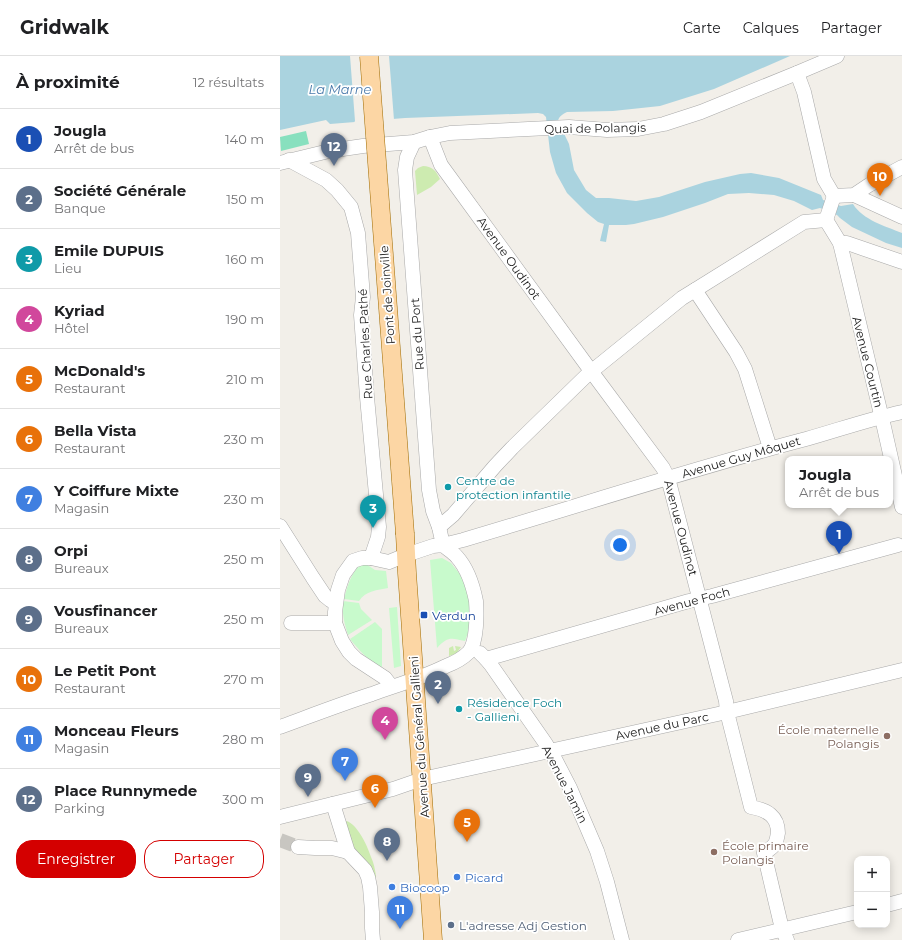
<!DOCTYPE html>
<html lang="fr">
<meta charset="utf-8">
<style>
:root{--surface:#fff;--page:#f2f2f2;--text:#202124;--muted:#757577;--line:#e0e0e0;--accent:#d40000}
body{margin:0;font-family:Montserrat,sans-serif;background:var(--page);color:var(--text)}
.controls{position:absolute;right:12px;bottom:12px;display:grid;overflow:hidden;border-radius:8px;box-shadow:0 2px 10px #0003}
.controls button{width:36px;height:36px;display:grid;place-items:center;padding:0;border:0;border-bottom:1px solid var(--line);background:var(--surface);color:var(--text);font:20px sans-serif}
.you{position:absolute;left:340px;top:489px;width:14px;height:14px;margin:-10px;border:3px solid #fff;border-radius:50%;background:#1a73e8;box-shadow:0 0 0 6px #1a73e833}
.badge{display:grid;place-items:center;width:26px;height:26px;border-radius:50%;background:var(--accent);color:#fff;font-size:13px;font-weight:700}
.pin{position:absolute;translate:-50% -33px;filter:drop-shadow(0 1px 2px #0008)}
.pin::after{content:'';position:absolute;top:21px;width:14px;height:12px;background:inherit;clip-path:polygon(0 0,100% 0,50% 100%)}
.popup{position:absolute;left:505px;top:400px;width:108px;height:52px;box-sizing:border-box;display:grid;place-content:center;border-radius:8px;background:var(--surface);filter:drop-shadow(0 1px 3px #0005);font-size:13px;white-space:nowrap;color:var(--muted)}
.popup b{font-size:15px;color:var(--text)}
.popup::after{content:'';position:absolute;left:50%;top:100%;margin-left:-8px;border:8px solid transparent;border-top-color:var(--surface)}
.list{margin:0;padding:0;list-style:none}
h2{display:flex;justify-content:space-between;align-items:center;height:52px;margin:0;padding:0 16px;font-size:17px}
h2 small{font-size:13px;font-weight:400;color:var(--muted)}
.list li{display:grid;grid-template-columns:26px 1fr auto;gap:12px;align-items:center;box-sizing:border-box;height:60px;padding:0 16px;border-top:1px solid var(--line)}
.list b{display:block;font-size:15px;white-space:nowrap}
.list p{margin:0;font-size:13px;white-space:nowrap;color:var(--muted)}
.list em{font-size:13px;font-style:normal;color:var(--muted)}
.actions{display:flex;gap:8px;padding:12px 16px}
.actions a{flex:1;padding:9px 0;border:1px solid var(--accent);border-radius:16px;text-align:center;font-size:14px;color:var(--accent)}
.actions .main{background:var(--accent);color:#fff}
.map{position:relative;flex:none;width:622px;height:884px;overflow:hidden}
header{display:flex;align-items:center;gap:24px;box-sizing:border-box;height:56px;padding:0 20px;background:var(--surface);border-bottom:1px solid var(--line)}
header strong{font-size:19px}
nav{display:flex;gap:22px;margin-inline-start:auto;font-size:14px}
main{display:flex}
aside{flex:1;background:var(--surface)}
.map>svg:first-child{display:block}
.grass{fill:#cdebb0}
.park{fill:#c8facc}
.pitch{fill:#88e0be}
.water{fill:#aad3df}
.pier{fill:#f2efe9}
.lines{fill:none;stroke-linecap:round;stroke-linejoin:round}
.minor-tunnel{stroke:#c8c6c1;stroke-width:14;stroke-dasharray:14 7;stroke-linecap:butt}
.minor-casing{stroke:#a9a9a9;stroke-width:15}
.major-casing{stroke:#a06b00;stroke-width:19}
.minor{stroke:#fff;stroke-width:14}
.major{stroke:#fcd6a4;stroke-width:18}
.major-bridge-casing{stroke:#a06b00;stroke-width:19;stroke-linecap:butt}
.major-bridge{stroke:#fcd6a4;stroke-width:18}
.culture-dot{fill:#0f9aa8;stroke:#fff;stroke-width:1.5}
.transit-dot{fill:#1a4fb4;stroke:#fff;stroke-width:1.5}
.education-dot{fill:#8d6e63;stroke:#fff;stroke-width:1.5}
.shop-dot{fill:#3f7fe0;stroke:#fff;stroke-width:1.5}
.service-dot{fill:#5c6f8a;stroke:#fff;stroke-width:1.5}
.labels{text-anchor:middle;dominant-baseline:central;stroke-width:3.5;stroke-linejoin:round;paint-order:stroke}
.street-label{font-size:12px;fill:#222;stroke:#fff}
.culture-label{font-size:12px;fill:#0d838f;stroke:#fff;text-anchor:start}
.transit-label{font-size:12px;fill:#164399;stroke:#fff;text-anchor:start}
.education-label{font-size:12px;fill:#785e54;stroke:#fff;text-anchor:end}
.shop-label{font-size:12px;fill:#366cbe;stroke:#fff;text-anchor:start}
.service-label{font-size:12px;fill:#4e5e75;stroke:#fff;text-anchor:start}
.water-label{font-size:13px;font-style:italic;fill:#4a7aab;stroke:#fff}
</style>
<header>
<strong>Gridwalk</strong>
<nav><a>Carte</a><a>Calques</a><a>Partager</a></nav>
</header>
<main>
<aside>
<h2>À proximité<small>12 résultats</small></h2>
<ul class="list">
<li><span class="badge" style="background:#1a4fb4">1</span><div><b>Jougla</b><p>Arrêt de bus</p></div><em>140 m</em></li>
<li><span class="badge" style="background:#5c6f8a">2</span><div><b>Société Générale</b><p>Banque</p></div><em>150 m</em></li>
<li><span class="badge" style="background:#0f9aa8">3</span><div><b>Emile DUPUIS</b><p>Lieu</p></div><em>160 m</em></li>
<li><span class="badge" style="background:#d1479c">4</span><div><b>Kyriad</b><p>Hôtel</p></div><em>190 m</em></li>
<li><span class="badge" style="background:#e8710a">5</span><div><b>McDonald's</b><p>Restaurant</p></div><em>210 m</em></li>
<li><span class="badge" style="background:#e8710a">6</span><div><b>Bella Vista</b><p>Restaurant</p></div><em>230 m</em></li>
<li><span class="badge" style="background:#3f7fe0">7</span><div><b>Y Coiffure Mixte</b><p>Magasin</p></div><em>230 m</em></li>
<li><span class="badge" style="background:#5c6f8a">8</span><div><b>Orpi</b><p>Bureaux</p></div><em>250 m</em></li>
<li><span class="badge" style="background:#5c6f8a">9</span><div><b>Vousfinancer</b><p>Bureaux</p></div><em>250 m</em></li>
<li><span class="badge" style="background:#e8710a">10</span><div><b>Le Petit Pont</b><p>Restaurant</p></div><em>270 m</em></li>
<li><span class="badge" style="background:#3f7fe0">11</span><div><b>Monceau Fleurs</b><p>Magasin</p></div><em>280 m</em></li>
<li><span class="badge" style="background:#5c6f8a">12</span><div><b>Place Runnymede</b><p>Parking</p></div><em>300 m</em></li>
</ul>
<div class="actions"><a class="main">Enregistrer</a><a>Partager</a></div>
</aside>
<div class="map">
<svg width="622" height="884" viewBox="0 0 622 884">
<rect width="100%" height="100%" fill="#f2efe9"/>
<g class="grass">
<path d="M143,110c9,0 13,5 17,13l-9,8 -14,8 -2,-24 3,-3z"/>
<polygon points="173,590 174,595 176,594 175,590 181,591 176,598 169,600 169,592"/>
<path d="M66,765c11,2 22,26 25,36 3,6 4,13 5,19l-1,2 -20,-25 -11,-31z"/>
</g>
<g class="park">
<path d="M162,502l9,5 8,10 5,8 5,17 2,13 -3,22 -3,8c-14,-3 -17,-5 -28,7l-7,-88z"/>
<path d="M82,507l4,1 9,6 11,1 2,17c-10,2 -23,3 -29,13l-15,-2c4,-15 7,-26 18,-36z"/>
<path d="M63,545l16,2 2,6 11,11 -24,15c-4,-13 -6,-21 -5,-34z"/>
<polygon points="117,551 121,610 114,612 109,552"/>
<path d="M95,566l7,7v38c-13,-5 -23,-17 -32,-28z"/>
</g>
<polygon class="pitch" points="26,75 29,88 1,95 0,81"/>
<path class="water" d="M0,0h510l-76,33 -54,17 -47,5 -46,1c-4,2 -8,4 -9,9l11,23 5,26 12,20 10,8h13l27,3 23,-4 46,-15 35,-8 11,-1 28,5 42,17 2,5 18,6 12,-2c10,16 32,22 49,29v15l-16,-5 -34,-16 -12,-9 -3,-3 -17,-7 -8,2 -18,-9 -20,-6 -25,-2 -21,1 -23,9 -42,14 -29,7 -8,1h-17l-3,17 -6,-1 4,-17 -6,-2 -11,-9 -20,-20 -11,-20 -6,-21 -4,-35 -3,-3 -5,-1 -133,5 -75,6 -4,-4 -46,10z"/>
<polygon class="pier" points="70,0 109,0 114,64 116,65 73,68 75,65"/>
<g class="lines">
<polyline class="minor-tunnel" points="0,784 18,791"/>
<g class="minor-casing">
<g id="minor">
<polyline points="517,17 524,36 544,123 554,140"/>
<path d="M150,81l11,28 150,206 72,97 5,10 58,223 1,11 24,95c16,3 27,9 27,26 -1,4 -1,9 -4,12 -2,3 -7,6 -10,8l18,76 5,11"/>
<path d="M134,86l-7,15 -2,13 24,320 4,21 6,16 4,18 20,-5c115,-34 228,-71 343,-101 32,-9 63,-20 96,-27"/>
<polyline points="9,104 46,124 57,134 71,151 78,177 83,241 81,259 87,341 99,471 98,481 91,502"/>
<polyline points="0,107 49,95 83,90 134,86 150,81 170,77 289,71 327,74 358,73 384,68 421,56 517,17 557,0"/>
<polyline points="574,139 622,161"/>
<polyline points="554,140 574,139 589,129 622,111"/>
<polyline points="546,164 560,187 604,371 622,451"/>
<polyline points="546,164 554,140"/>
<polyline points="560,187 567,187 622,206"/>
<polyline points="415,234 456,296 465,313 490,392"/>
<polyline points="0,470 33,522 45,540 50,544 55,547"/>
<polyline points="159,471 173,459 215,410 232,392 307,319 402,242 415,234 524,166 546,164"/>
<polyline points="11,567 55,567"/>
<polyline points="200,597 206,603 211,609 266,688 275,703 290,732 317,795 327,826 342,884"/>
<polyline points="206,603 409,545 432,540 618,489"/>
<path d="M0,671c30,-11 61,-23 92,-33 25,-9 50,-16 74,-28 8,-3 17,-8 23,-14 8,-10 8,-38 7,-51 -3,-15 -9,-33 -19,-44 -4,-5 -10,-8 -14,-12l-10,1 -27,9 -17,7 -18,-4h-9l-9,3 -10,14 -5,15 -3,22v11l7,18 7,11 7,7 29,19 6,8"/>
<polyline points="53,748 68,796 85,814 88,821 90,831 92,856 92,872 93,884"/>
<polyline points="0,761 113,733 142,723 447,656 622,614"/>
<polyline points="18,791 35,792 52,792 68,796"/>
<polyline points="607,849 622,845"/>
<polyline points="458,884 577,856"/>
</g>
</g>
<g class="major-casing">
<polyline id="major" points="125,478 127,517 153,884"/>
</g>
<use href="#minor" class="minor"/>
<use href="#major" class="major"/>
<g class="major-bridge-casing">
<polyline id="major-bridge" points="89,0 125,478"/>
</g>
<use href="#major-bridge" class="major-bridge"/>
</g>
<g class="culture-dot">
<circle cx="168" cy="431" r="4"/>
<circle cx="179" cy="653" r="4"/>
</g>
<rect class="transit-dot" x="140" y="555" width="8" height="8" rx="2"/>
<g class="education-dot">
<circle cx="607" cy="680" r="4"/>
<circle cx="434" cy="796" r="4"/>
</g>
<g class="shop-dot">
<circle cx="177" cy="821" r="4"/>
<circle cx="112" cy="831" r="4"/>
</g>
<circle class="service-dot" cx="171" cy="869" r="4"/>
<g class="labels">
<g class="street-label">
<text transform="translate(315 72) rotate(-1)">Quai de Polangis</text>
<text transform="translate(229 202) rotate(54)">Avenue Oudinot</text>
<text transform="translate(107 239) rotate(-94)">Pont de Joinville</text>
<text transform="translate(137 278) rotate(-94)">Rue du Port</text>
<text transform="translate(85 288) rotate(-93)">Rue Charles Pathé</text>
<text transform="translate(588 306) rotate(76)">Avenue Courtin</text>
<text transform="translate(461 401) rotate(-16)">Avenue Guy Môquet</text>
<text transform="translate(401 472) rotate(75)">Avenue Oudinot</text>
<text transform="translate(412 545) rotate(-15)">Avenue Foch</text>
<text transform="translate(382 670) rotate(-12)">Avenue du Parc</text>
<text transform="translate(139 681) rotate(-94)">Avenue du Général Gallieni</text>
<text transform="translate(285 728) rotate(63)">Avenue Jamin</text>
</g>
<g class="culture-label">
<text x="176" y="424">Centre de<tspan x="176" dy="14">protection infantile</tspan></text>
<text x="187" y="646">Résidence Foch<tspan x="187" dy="14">- Gallieni</tspan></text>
</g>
<g class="transit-label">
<text x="152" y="559">Verdun</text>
</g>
<g class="education-label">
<text x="599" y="673">École maternelle<tspan x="599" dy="14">Polangis</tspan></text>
<text x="442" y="789" text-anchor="start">École primaire<tspan x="442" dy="14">Polangis</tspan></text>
</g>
<g class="shop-label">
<text x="185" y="821">Picard</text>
<text x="120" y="831">Biocoop</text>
</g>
<g class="service-label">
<text x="179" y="869">L'adresse Adj Gestion</text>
</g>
<g class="water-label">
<text x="60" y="33">La Marne</text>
</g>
</g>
</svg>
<div class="controls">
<button>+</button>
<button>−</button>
</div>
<div class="you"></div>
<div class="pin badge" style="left:559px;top:498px;background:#1a4fb4">1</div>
<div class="popup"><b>Jougla</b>Arrêt de bus</div>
<div class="pin badge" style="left:158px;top:648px;background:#5c6f8a">2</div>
<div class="pin badge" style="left:93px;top:472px;background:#0f9aa8">3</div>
<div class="pin badge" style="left:105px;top:684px;background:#d1479c">4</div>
<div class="pin badge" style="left:187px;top:786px;background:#e8710a">5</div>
<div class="pin badge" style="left:95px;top:752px;background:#e8710a">6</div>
<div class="pin badge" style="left:65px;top:725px;background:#3f7fe0">7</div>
<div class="pin badge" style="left:107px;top:805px;background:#5c6f8a">8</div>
<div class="pin badge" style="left:28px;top:741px;background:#5c6f8a">9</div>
<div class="pin badge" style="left:600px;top:140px;background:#e8710a">10</div>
<div class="pin badge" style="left:120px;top:873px;background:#3f7fe0">11</div>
<div class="pin badge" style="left:54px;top:110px;background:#5c6f8a">12</div>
</div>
</main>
